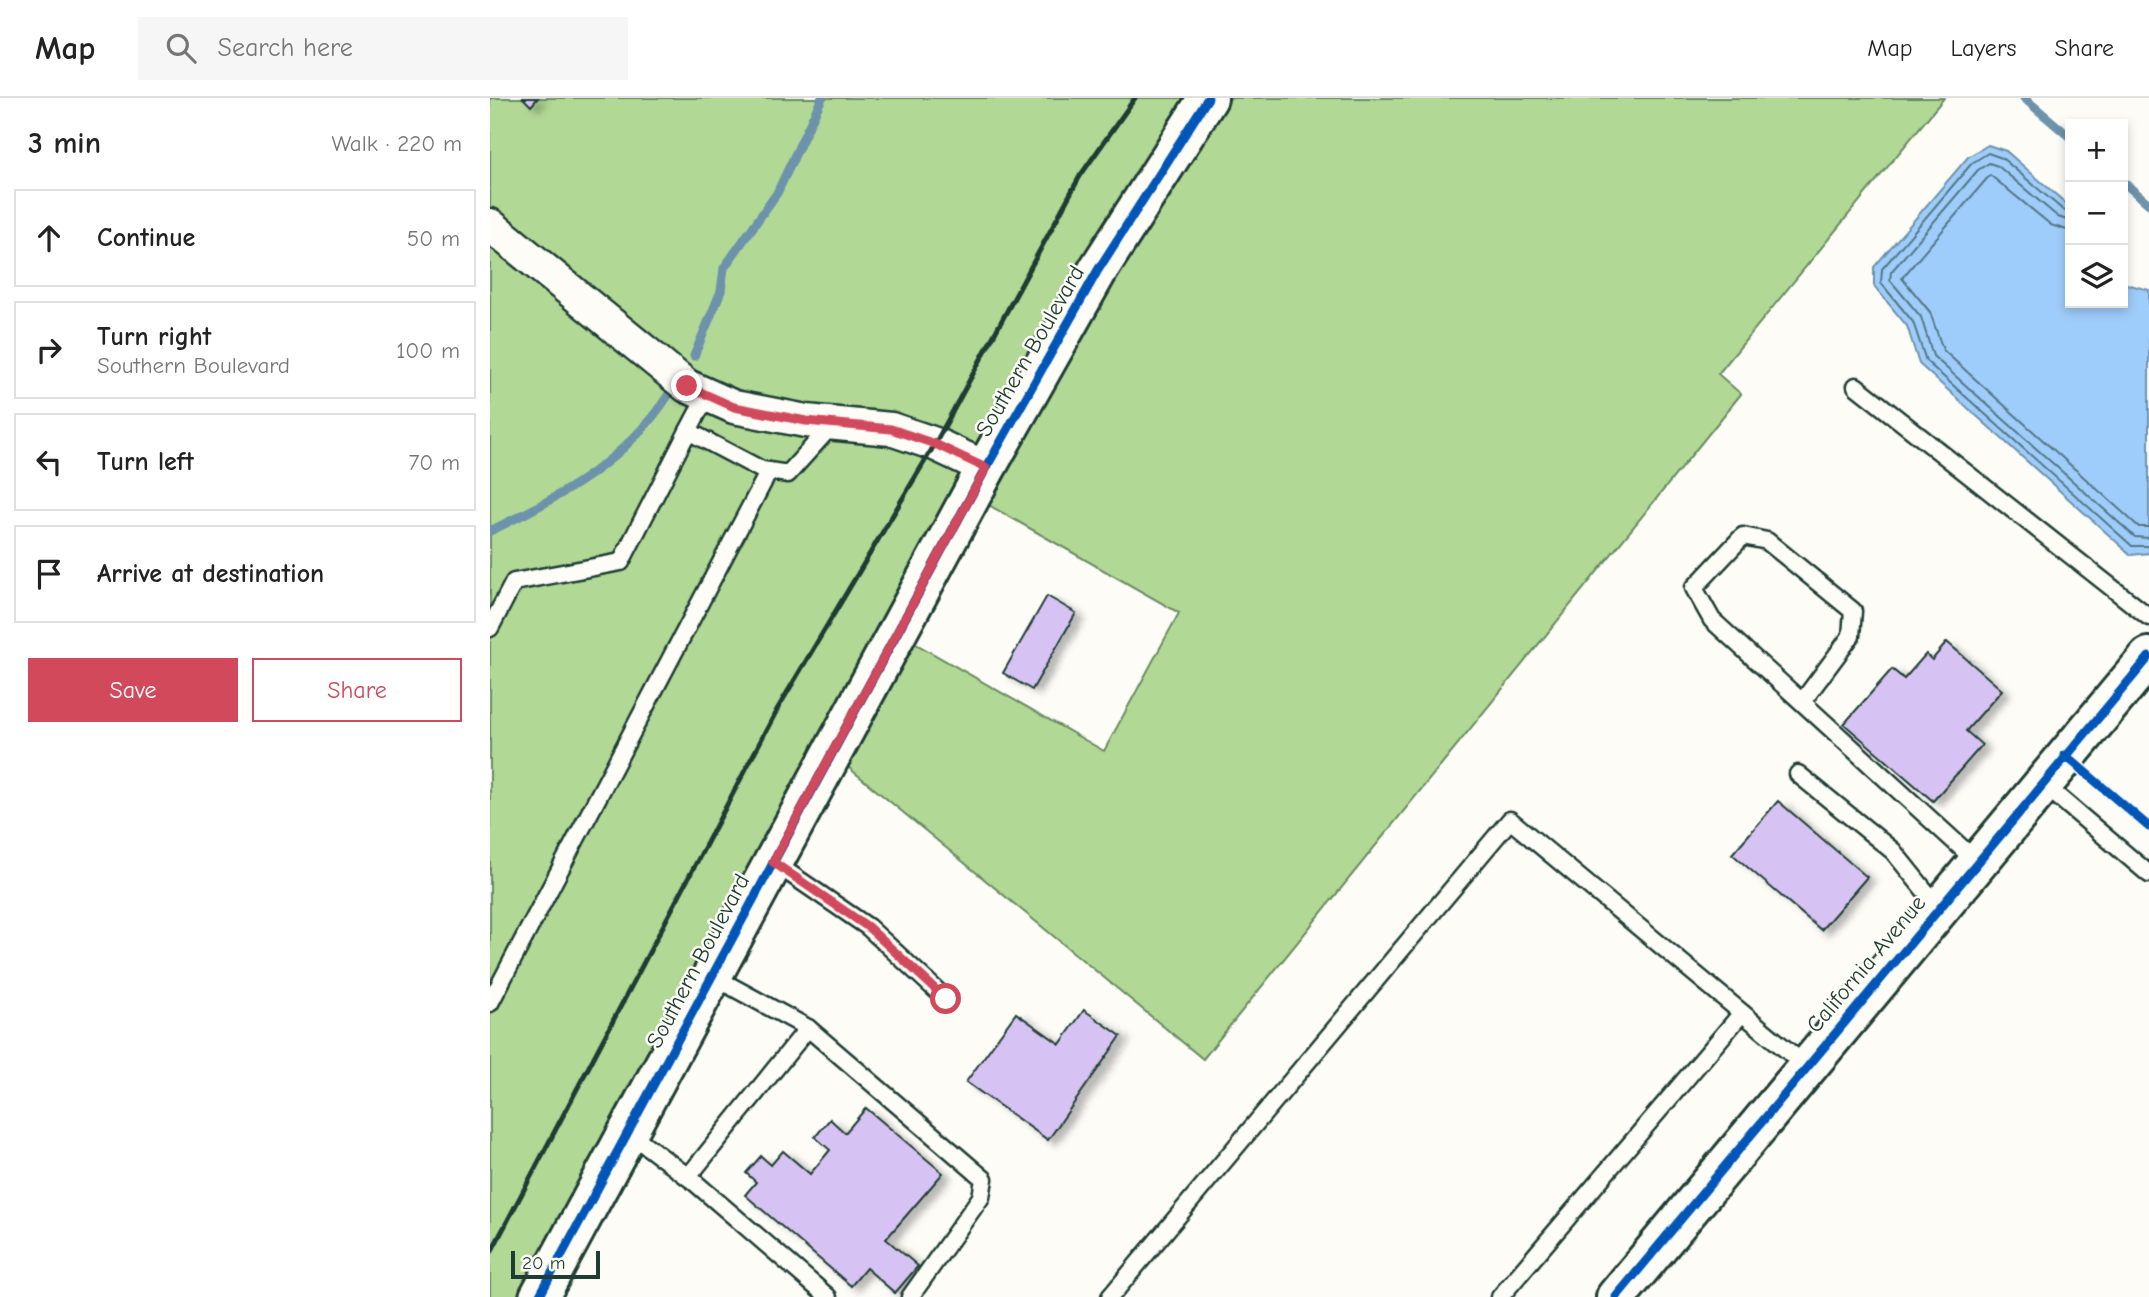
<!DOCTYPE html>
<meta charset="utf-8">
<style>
:root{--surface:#fff;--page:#f6f6f6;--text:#222;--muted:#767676;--line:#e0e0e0;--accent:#d1495b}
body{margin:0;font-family:"Comic Neue",sans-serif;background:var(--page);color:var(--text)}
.controls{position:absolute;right:21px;top:21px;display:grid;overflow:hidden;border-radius:0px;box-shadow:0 4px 10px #0003}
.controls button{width:63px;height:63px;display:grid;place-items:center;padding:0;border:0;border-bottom:2px solid var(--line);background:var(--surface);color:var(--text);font:35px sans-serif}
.scale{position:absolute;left:21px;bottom:18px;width:89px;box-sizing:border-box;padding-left:7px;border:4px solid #1f3d34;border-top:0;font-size:19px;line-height:24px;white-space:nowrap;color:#1f3d34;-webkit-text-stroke:5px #fdfcf7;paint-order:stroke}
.stop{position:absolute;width:21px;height:21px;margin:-16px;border:5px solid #d1495b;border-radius:50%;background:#fff}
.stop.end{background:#d1495b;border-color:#fff;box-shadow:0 2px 7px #0008}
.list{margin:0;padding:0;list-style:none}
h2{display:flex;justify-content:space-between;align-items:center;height:91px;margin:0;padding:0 28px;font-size:30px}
h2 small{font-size:23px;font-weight:400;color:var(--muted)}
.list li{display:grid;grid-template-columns:46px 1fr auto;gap:21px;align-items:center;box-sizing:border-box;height:98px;margin:0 14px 14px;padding:0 14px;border:2px solid var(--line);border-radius:0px}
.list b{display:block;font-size:26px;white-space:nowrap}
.list p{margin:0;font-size:23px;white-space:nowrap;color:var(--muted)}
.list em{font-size:23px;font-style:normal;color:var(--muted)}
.actions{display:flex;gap:14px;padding:21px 28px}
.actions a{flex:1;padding:16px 0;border:2px solid var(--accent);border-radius:0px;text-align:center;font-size:24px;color:var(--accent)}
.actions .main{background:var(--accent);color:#fff}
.icon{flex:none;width:38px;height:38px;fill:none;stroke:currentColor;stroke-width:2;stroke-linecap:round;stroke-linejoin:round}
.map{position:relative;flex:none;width:1659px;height:1199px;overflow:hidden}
header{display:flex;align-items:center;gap:42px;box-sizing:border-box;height:98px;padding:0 35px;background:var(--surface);border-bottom:2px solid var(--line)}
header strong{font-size:33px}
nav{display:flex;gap:38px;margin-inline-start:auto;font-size:24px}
.search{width:490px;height:63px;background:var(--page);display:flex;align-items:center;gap:18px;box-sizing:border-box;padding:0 24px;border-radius:0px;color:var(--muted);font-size:26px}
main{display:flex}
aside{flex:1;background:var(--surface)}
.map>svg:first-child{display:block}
.green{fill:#b1d894;stroke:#688a64;stroke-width:2;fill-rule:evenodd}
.water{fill:#9fcdfb;stroke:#6c93ab;stroke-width:2}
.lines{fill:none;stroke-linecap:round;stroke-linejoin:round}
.shore{stroke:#527784;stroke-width:2}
.stream{stroke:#6c93ab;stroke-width:9}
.building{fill:#d7c3f3;stroke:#1f3d34;stroke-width:2;filter:url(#shadow)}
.lane-casing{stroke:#1f3d34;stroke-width:21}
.street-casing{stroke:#1f3d34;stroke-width:37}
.secondary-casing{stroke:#1f3d34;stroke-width:44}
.lane{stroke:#fdfcf7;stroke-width:16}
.street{stroke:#fdfcf7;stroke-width:32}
.secondary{stroke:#fdfcf7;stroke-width:38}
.rail{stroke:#1f3d34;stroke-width:5}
.cycleway-casing{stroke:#fdfcf7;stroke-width:13}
.cycleway{stroke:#0057b8;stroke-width:9}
.route{stroke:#d1495b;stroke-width:9}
.labels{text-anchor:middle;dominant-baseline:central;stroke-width:5;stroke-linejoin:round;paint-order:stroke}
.street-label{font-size:23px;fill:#1f3d34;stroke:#fdfcf7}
</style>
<header>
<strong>Map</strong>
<div class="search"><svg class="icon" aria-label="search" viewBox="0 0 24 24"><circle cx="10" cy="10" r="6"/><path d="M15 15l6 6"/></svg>Search here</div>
<nav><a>Map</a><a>Layers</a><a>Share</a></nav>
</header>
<main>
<aside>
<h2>3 min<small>Walk · 220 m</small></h2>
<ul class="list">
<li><svg class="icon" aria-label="ahead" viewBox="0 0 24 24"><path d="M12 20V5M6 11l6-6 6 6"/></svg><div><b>Continue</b></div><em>50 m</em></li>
<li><svg class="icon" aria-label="right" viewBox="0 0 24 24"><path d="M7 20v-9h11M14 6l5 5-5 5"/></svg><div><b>Turn right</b><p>Southern Boulevard</p></div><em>100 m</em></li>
<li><svg class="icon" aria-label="left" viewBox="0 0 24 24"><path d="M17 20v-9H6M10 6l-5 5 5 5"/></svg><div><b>Turn left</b></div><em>70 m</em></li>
<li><svg class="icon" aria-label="arrive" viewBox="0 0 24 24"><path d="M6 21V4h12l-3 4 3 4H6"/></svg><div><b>Arrive at destination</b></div></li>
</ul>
<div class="actions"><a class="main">Save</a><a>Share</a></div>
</aside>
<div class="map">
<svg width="1659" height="1199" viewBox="0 0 1659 1199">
<defs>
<filter id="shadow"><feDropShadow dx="8" dy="4.5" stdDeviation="3.5" flood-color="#0004"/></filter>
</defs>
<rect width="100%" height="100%" fill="#fdfcf7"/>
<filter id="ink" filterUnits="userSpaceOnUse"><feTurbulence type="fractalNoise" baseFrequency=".0143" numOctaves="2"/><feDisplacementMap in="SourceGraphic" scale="14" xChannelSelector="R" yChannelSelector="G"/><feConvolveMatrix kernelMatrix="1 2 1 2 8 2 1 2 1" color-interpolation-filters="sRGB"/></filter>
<g filter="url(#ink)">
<path class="green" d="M0,0h1454l-226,276 23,20 -538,665 -371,-305 -293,543h-49zM481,397l208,118 -75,138 -207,-118z"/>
<polygon class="water" points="1498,47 1516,53 1580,109 1580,205 1633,205 1633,181 1636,186 1659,192 1659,455 1641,457 1429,266 1417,228 1384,188 1384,169 1478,59"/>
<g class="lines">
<g class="shore">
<polyline points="1580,114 1573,112 1512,60 1498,55 1482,65 1392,171 1391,185 1423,224 1436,263 1642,448 1659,448"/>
<polyline points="1580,123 1568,119 1508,68 1499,65 1488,72 1401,174 1400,182 1431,219 1443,258 1645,439 1659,440"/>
<polyline points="1580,133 1561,127 1500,77 1412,180 1440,214 1453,252 1649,429 1659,429"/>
</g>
<g class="stream">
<polyline points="1534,0 1580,39"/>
<polyline points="1633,84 1659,106"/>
<polyline points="204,258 231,193 234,170 287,95 332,0"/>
<path d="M0,433c69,-33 136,-70 179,-137"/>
</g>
</g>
<g class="building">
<polygon points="33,0 48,0 41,8"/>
<polygon points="557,498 586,515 542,592 513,575"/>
<polygon points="1457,544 1512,592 1476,633 1492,647 1443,703 1354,626 1402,571 1414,581 1436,556 1442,562"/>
<polygon points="1288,703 1377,779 1331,832 1242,756"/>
<polygon points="594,912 631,938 558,1042 476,984 526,915 570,946"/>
<polygon points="376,1010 453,1075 396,1141 428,1168 405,1195 376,1170 361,1188 255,1097 266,1084 256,1075 271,1058 281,1067 293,1053 320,1076 340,1052 325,1039 340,1021 355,1035"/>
</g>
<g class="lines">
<g class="lane-casing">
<g id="lane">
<polyline points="1366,288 1659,519"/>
<polyline points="217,297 198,333 272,372 298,376 343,326"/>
<polyline points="0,530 24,484 131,464 198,333"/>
<polyline points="1312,604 1361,538 1363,513 1277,443 1253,438 1204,490 1222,522 1486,763"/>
<polyline points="1308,676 1403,753 1448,809"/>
<polyline points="1552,685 1659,776"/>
<polyline points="283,764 378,829 456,901"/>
<polyline points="0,905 279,373"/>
<polyline points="318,930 494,1081 491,1099 420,1199"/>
<polyline points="138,1034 202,1082 338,1199"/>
<polyline points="198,1079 318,930 222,878"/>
<polyline points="620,1199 1020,722 1316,968"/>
<polyline points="1010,1199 1252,915"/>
</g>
</g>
<g class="street-casing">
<polyline id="street" points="0,127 197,288 244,309 316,323 401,331 445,346 496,370"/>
</g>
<g class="secondary-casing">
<g id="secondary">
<polyline points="49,1199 496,370 608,172 718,0"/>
<polyline points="1126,1199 1659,559"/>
</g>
</g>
<use href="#lane" class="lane"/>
<use href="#street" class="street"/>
<use href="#secondary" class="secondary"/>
<polyline class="rail" points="0,1156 288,610 445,346 590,78 645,0"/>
<g class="cycleway-casing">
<g id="cycleway">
<polyline points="1575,657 1659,729"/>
<polyline points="49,1199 496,370 608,172 718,0"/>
<polyline points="1126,1199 1659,559"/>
</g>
</g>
<use href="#cycleway" class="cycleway"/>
</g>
</g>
<g class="lines" filter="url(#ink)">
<polyline class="route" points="197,288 244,309 316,323 401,331 445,346 496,370 283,764 378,829 456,901"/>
</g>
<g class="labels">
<g class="street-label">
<text transform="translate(540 253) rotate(-60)">Southern Boulevard</text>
<text transform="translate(208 863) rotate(-62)">Southern Boulevard</text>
<text transform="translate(1376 866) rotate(-50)">California Avenue</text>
</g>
</g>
</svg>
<div class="controls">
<button>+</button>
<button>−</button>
<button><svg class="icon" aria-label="layers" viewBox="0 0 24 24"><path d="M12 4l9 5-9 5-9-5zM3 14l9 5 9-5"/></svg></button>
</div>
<div class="scale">20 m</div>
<div class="stop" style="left:456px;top:901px"></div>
<div class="stop end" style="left:197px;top:288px"></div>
</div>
</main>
